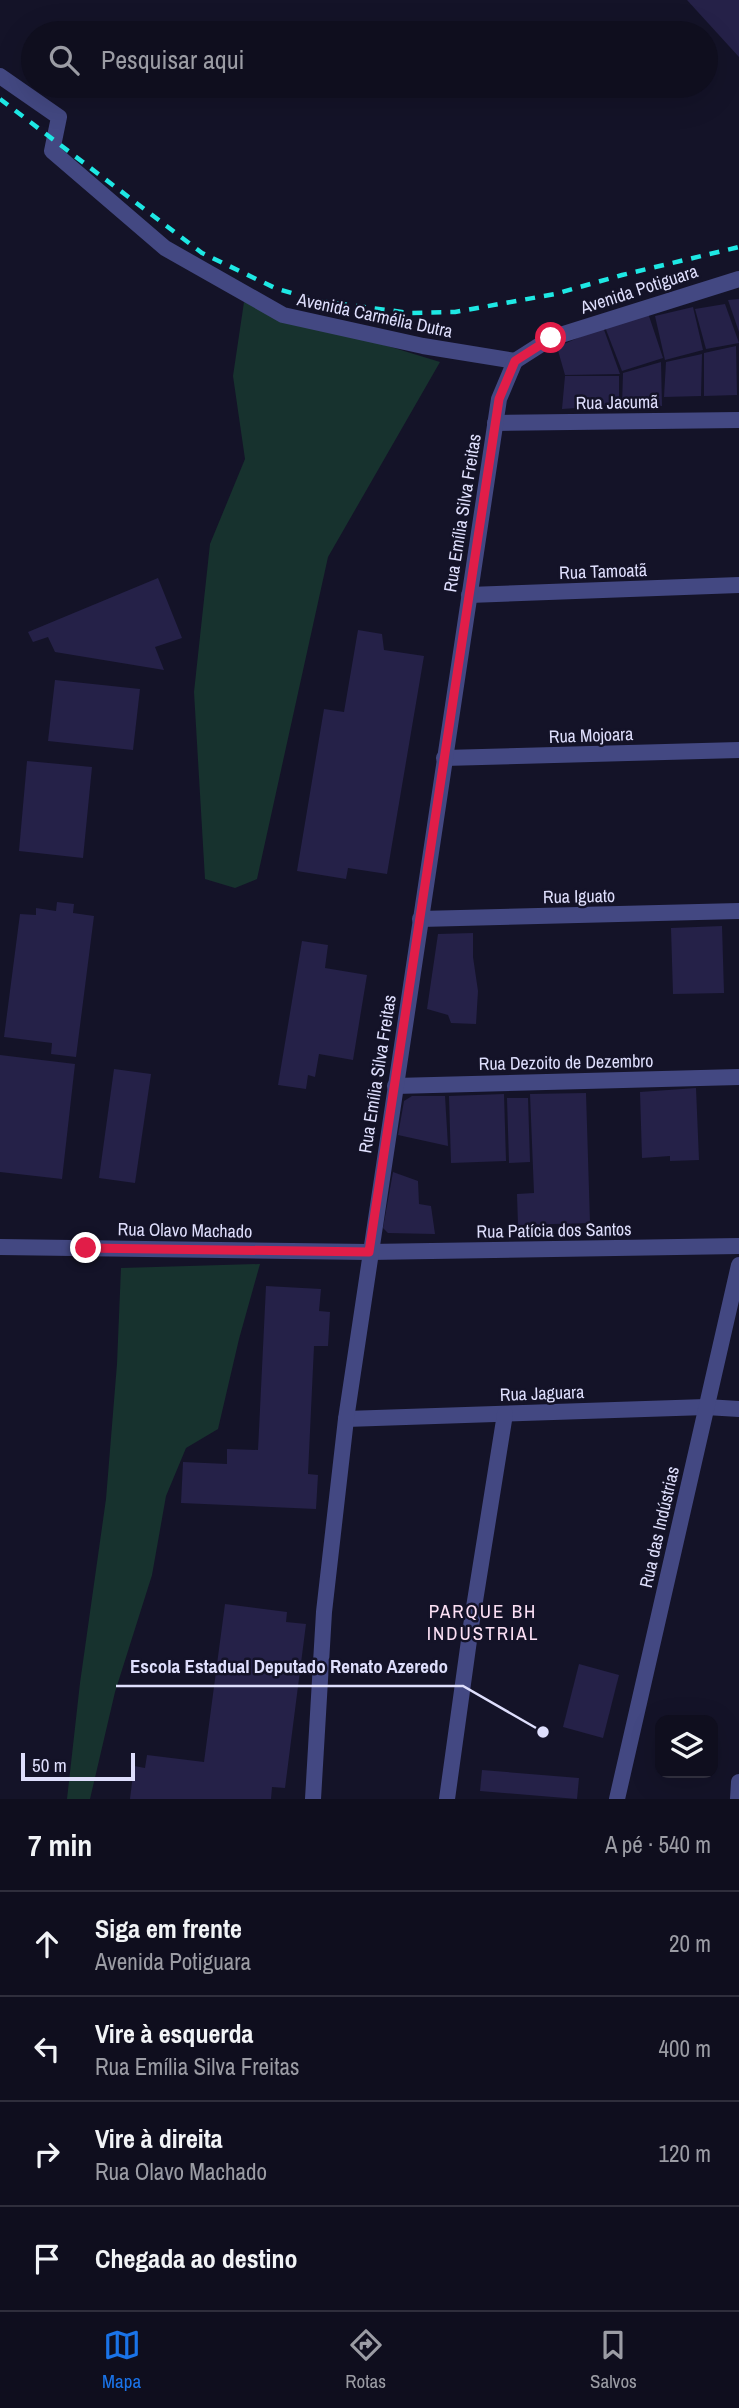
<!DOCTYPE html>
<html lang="pt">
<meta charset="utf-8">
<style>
:root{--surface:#0f0e1e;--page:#1d1c2b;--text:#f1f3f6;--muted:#9b9ca4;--line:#2f2e3c;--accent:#1a73e8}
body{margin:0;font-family:"Archivo Narrow",sans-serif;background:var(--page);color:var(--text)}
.controls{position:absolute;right:21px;bottom:21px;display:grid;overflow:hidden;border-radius:14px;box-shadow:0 7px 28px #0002}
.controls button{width:63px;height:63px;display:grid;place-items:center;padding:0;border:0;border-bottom:2px solid var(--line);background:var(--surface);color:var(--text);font:35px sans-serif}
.scale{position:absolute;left:21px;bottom:18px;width:114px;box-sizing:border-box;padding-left:7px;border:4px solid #dedefc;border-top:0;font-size:19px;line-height:24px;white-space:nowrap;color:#dedefc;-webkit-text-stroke:5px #141328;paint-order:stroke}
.stop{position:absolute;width:21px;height:21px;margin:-16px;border:5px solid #e11d48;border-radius:50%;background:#fff}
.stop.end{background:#e11d48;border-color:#fff;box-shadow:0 2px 7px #0008}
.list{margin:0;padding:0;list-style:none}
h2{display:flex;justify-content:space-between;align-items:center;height:91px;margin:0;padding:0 28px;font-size:30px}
h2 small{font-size:23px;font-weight:400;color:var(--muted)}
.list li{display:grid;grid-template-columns:46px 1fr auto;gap:21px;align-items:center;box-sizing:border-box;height:105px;padding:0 28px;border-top:2px solid var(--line)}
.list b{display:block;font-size:26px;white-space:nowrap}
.list p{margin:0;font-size:23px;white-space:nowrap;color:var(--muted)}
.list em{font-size:23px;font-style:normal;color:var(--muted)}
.icon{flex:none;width:38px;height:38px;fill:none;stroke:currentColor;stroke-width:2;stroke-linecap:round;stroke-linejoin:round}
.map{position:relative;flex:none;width:739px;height:1799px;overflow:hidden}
.search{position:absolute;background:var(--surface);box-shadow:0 7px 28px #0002;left:21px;right:21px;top:21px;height:77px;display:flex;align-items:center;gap:18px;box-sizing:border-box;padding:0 24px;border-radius:38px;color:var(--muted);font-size:26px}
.sheet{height:511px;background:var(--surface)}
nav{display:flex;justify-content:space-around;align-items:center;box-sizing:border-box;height:98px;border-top:2px solid var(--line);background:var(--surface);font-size:19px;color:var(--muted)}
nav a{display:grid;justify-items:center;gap:4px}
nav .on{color:var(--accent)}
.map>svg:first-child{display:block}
.green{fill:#17322e}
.building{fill:#252148}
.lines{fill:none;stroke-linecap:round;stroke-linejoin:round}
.minor{stroke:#434882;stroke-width:16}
.rail{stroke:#1ee8e4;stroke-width:4.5;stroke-dasharray:10 9;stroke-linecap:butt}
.route{stroke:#e11d48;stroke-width:9}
.labels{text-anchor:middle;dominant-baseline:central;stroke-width:5;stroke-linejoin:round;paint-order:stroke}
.street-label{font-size:18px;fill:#dedefc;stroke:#141328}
.neighbourhood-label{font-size:19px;letter-spacing:2px;fill:#fce0f5;stroke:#141328}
.leader{fill:none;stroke:#dedefc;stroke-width:2.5}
.callout-dot{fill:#dedefc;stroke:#141328;stroke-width:2.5}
.callout-label{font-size:19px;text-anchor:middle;font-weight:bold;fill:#dedefc;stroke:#141328;stroke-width:5;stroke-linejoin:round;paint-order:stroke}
</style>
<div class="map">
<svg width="739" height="1799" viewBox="0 0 739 1799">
<rect width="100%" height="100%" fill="#141328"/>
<g class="green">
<polygon points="244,302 440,362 328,557 257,879 235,888 205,879 194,692 210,544 245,459 233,376"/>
<polygon points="260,1264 239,1339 218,1429 186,1448 166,1496 152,1575 115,1692 90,1799 67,1799 80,1683 106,1499 117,1364 121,1268"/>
</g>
<g class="building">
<polygon points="687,0 739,0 739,57"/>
<polygon points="739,299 739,332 728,300"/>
<polygon points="725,304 739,343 706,349 695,309"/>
<polygon points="693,307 703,350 665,360 655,316"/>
<polygon points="648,313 663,358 622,371 605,327"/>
<polygon points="603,327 620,374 565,375 557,347"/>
<polygon points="736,346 737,395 704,396 704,353"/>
<polygon points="702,354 701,396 664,397 666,362"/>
<polygon points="661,362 662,406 622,405 623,373"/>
<polygon points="565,376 619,376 619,405 562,409"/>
<polygon points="158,578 182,638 155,647 164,670 55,652 48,637 33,642 28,632"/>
<polygon points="358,630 382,634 384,650 424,656 387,874 348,868 346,879 297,871 324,709 344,712"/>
<polygon points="55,680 140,689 133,750 48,741"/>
<polygon points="27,761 92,767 83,858 19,851"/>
<polygon points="57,902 74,904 73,913 94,916 76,1057 51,1054 52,1043 4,1037 20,914 36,915 36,908 56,911"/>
<polygon points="722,926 724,993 673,994 671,928"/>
<polygon points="473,933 473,957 478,991 476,1024 451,1023 448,1015 427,1009 438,934"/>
<polygon points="302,941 328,945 325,968 367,975 353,1060 319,1054 315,1077 308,1075 306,1089 278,1085"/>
<polygon points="0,1055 75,1064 62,1179 0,1172"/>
<polygon points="114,1069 151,1074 135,1183 99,1178"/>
<polygon points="696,1088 699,1160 670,1161 670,1156 642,1158 640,1092"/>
<polygon points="586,1093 590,1223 518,1225 517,1194 534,1193 530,1094"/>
<polygon points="504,1094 506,1161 451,1163 449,1096"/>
<polygon points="412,1096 445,1096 448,1146 398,1135 404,1101"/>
<polygon points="507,1098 528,1098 530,1162 509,1163"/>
<polygon points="393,1172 418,1181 419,1204 431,1206 435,1234 388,1233 383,1228"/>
<polygon points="266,1286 321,1289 319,1311 330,1312 328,1346 314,1346 308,1474 318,1475 316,1509 181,1503 183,1462 227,1464 227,1449 258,1450"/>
<polygon points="225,1604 287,1612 286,1622 306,1624 285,1788 272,1787 271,1799 130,1799 134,1766 145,1768 147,1755 204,1762"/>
<polygon points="579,1664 619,1675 603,1738 563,1727"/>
<polygon points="482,1770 579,1778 577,1799 480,1791"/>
</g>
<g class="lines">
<g class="minor">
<polyline points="0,76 59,117 52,151 165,248 283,315 423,346 515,361"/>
<polyline points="515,361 551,338 739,279"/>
<polyline points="495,423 739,420"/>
<polyline points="469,595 739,585"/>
<polyline points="444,758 739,750"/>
<polyline points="420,919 739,911"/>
<polyline points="395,1086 739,1077"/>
<polyline points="0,1247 369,1252 739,1246"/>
<polyline points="346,1419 706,1407 739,1409"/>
<polyline points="313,1799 324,1612 346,1419 499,399 515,361"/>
<polyline points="447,1799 471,1626 505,1414"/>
<polyline points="617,1799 739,1265"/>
<polyline points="738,1799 739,1782"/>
</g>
<polyline class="rail" points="0,99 202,253 275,288 318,301 410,313 455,312 555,294 622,275 739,247"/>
</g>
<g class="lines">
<polyline class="route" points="86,1248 369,1252 499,399 515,361 551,338"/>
</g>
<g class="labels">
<g class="street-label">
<text transform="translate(639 289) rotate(-18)">Avenida Potiguara</text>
<text transform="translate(375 315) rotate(12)">Avenida Carmélia Dutra</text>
<text transform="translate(617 402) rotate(-1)">Rua Jacumã</text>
<text transform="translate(462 513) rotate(-81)">Rua Emília Silva Freitas</text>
<text transform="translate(603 571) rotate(-2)">Rua Tamoatã</text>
<text transform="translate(591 735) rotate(-2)">Rua Mojoara</text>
<text transform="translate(579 896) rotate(-1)">Rua Iguato</text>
<text transform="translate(566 1062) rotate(-1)">Rua Dezoito de Dezembro</text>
<text transform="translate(377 1074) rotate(-81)">Rua Emília Silva Freitas</text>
<text transform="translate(185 1230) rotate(1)">Rua Olavo Machado</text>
<text transform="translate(554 1230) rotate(-1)">Rua Patícia dos Santos</text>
<text transform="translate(542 1393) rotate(-2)">Rua Jaguara</text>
<text transform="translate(659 1527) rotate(-77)">Rua das Indústrias</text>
</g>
<g class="neighbourhood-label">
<text x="483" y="1611">PARQUE BH<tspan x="483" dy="22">INDUSTRIAL</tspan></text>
</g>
</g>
<path class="leader" d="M543 1732L463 1686H116"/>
<circle class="callout-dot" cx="543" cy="1732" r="7"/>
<g class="callout-label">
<text x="289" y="1673">Escola Estadual Deputado Renato Azeredo</text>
</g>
</svg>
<div class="controls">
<button><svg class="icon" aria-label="layers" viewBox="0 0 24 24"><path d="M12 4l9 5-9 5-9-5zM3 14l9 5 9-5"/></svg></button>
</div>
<div class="scale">50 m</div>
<div class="stop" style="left:551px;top:338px"></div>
<div class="stop end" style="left:86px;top:1248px"></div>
<div class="search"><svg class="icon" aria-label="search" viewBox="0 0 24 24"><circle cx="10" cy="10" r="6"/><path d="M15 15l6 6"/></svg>Pesquisar aqui</div>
</div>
<section class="sheet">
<h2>7 min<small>A pé · 540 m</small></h2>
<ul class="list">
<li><svg class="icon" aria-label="ahead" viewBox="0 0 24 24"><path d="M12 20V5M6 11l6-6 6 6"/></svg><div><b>Siga em frente</b><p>Avenida Potiguara</p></div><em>20 m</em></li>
<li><svg class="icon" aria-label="left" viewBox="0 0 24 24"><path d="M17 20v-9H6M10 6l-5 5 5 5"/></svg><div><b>Vire à esquerda</b><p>Rua Emília Silva Freitas</p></div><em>400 m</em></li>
<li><svg class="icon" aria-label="right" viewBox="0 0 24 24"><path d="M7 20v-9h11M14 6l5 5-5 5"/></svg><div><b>Vire à direita</b><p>Rua Olavo Machado</p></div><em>120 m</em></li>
<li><svg class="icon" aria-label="arrive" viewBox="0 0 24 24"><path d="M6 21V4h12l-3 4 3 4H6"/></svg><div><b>Chegada ao destino</b></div></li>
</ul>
</section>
<nav>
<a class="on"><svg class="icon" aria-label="map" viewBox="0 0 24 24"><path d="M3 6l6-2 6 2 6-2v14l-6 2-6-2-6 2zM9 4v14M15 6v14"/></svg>Mapa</a>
<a><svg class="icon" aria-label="directions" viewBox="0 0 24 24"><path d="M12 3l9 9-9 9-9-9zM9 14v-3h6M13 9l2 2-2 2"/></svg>Rotas</a>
<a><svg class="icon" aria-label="saved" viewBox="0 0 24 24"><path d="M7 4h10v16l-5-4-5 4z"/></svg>Salvos</a>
</nav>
